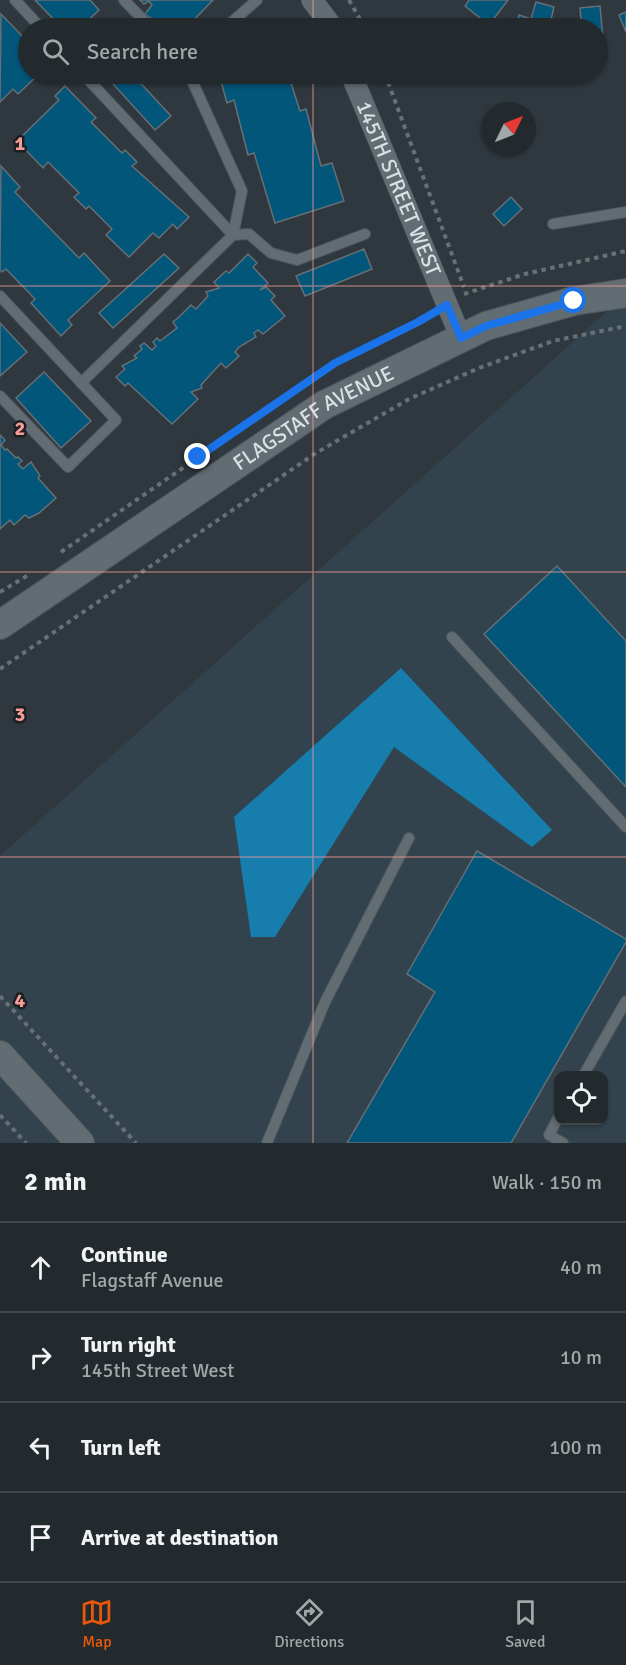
<!DOCTYPE html>
<meta charset="utf-8">
<style>
:root{--surface:#232a2e;--page:#2f363a;--text:#f1f3f6;--muted:#a3a7aa;--line:#40464a;--accent:#ea580c}
body{margin:0;font-family:Signika,sans-serif;background:var(--page);color:var(--text)}
.controls{position:absolute;right:18px;bottom:18px;display:grid;overflow:hidden;border-radius:12px;box-shadow:0 2px 4px #0004}
.controls button{width:54px;height:54px;display:grid;place-items:center;padding:0;border:0;border-bottom:2px solid var(--line);background:var(--surface);color:var(--text);font:30px sans-serif}
.compass{position:absolute;left:482px;top:102px;width:54px;height:54px;border-radius:50%;background:var(--surface);box-shadow:0 2px 4px #0004;rotate:47deg}
.stop{position:absolute;width:18px;height:18px;margin:-14px;border:4px solid #1a73e8;border-radius:50%;background:#fff}
.stop.end{background:#1a73e8;border-color:#fff;box-shadow:0 2px 6px #0008}
.list{margin:0;padding:0;list-style:none}
h2{display:flex;justify-content:space-between;align-items:center;height:78px;margin:0;padding:0 24px;font-size:26px}
h2 small{font-size:20px;font-weight:400;color:var(--muted)}
.list li{display:grid;grid-template-columns:39px 1fr auto;gap:18px;align-items:center;box-sizing:border-box;height:90px;padding:0 24px;border-top:2px solid var(--line)}
.list b{display:block;font-size:22px;white-space:nowrap}
.list p{margin:0;font-size:20px;white-space:nowrap;color:var(--muted)}
.list em{font-size:20px;font-style:normal;color:var(--muted)}
.icon{flex:none;width:33px;height:33px;fill:none;stroke:currentColor;stroke-width:2;stroke-linecap:round;stroke-linejoin:round}
.map{position:relative;flex:none;width:626px;height:1143px;overflow:hidden}
.search{position:absolute;background:var(--surface);box-shadow:0 2px 4px #0004;left:18px;right:18px;top:18px;height:66px;display:flex;align-items:center;gap:15px;box-sizing:border-box;padding:0 21px;border-radius:33px;color:var(--muted);font-size:22px}
.sheet{height:438px;background:var(--surface)}
nav{display:flex;justify-content:space-around;align-items:center;box-sizing:border-box;height:84px;border-top:2px solid var(--line);background:var(--surface);font-size:16px;color:var(--muted)}
nav a{display:grid;justify-items:center;gap:3px}
nav .on{color:var(--accent)}
.map>svg:first-child{display:block}
.built{fill:#33434d;fill-rule:evenodd}
.water{fill:#167dad}
.building{fill:#02567a;stroke:#656f76;stroke-width:1.5}
.lines{fill:none;stroke-linecap:round;stroke-linejoin:round}
.lane-casing{stroke:#4e565a;stroke-width:12}
.street-casing{stroke:#4e565a;stroke-width:22}
.secondary-casing{stroke:#4e565a;stroke-width:30}
.path{stroke:#687075;stroke-width:4;stroke-dasharray:4.5 4.5;stroke-linecap:butt}
.lane{stroke:#616c73;stroke-width:10}
.street{stroke:#616c73;stroke-width:21}
.secondary{stroke:#616c73;stroke-width:28}
.route{stroke:#1a73e8;stroke-width:8}
.grid{fill:none;stroke:#f59b98;stroke-width:1.5;stroke-opacity:0.55}
.labels{text-anchor:middle;dominant-baseline:central;stroke-width:5;stroke-linejoin:round;paint-order:stroke}
.street-label{font-size:21px;fill:#dae0e4;stroke:#1b1f22}
.grid-label{font-size:20px;text-anchor:middle;font-weight:bold;fill:#f59b98;stroke:#1b1f22;stroke-width:5;stroke-linejoin:round;paint-order:stroke}
</style>
<div class="map">
<svg width="626" height="1143" viewBox="0 0 626 1143">
<rect width="100%" height="100%" fill="#2f383e"/>
<path class="built" d="M623,297l3,4v842h-626v-287zM558,1076h46v44h-46z"/>
<polygon class="water" points="401,668 552,830 532,847 394,747 275,937 251,937 234,817"/>
<g class="building">
<polygon points="35,0 90,0 99,10 80,28 62,28"/>
<polygon points="140,0 213,0 186,28 168,28 161,20 158,23 145,14 152,5 149,1 144,4"/>
<polygon points="469,0 508,0 489,25 465,6"/>
<polygon points="536,2 554,7 549,28 516,28 519,15 531,19"/>
<polygon points="600,6 604,51 598,52 598,28 570,28 569,22 581,21 580,8"/>
<polygon points="626,12 626,32 619,15"/>
<polygon points="1,14 25,39 19,45 28,55 25,59 28,63 28,74 39,74 18,94 13,89 0,102"/>
<polygon points="104,74 132,74 171,116 155,130"/>
<polygon points="219,74 293,74 295,79 290,80 300,111 306,109 321,166 332,163 344,201 275,223 254,153 248,155 234,100 227,103"/>
<polygon points="65,86 96,118 91,122 122,153 125,150 137,162 132,166 189,217 177,229 173,224 159,238 153,233 129,257 106,235 112,229 89,206 86,209 74,197 79,193 48,162 43,168 17,141 59,100 55,96"/>
<polygon points="1,166 20,187 15,192 38,216 79,258 84,253 110,281 68,320 72,325 61,336 31,303 35,299 6,269 2,272 0,270"/>
<polygon points="511,197 522,209 504,226 493,214"/>
<polygon points="364,249 372,269 305,296 296,276"/>
<polygon points="164,254 179,268 113,328 99,313"/>
<polygon points="248,254 257,263 253,267 268,283 260,290 266,287 275,296 271,300 285,316 263,334 258,330 254,333 256,337 239,347 235,352 239,356 226,368 221,363 201,385 202,388 191,392 198,399 172,424 128,383 125,386 116,377 125,369 122,366 137,358 134,356 142,349 140,346 144,343 152,350 156,346 153,342 157,338 160,341 177,328 173,322 179,317 191,305 196,309 208,296 206,292 219,288 214,282 226,271 229,273"/>
<polygon points="0,323 27,352 0,376"/>
<polygon points="44,372 91,421 61,448 16,398"/>
<polygon points="0,435 5,440 1,445 5,450 7,449 16,458 18,457 22,461 18,464 23,469 31,462 40,476 38,478 56,498 39,513 29,518 25,515 14,525 10,520 0,529"/>
<polygon points="557,566 626,641 626,787 484,634"/>
<polygon points="477,851 626,939 626,942 511,1143 347,1143 435,992 407,974"/>
</g>
<g class="lines">
<g class="lane-casing">
<g id="lane">
<polyline points="15,0 41,28"/>
<polyline points="124,0 151,28"/>
<polyline points="225,28 257,0"/>
<polyline points="83,74 233,235 242,191 189,74"/>
<polyline points="553,224 626,212"/>
<polyline points="0,296 116,420 68,467 0,396"/>
<polyline points="81,383 233,235 249,234 271,253 297,260 365,234"/>
<polyline points="452,637 626,827"/>
<polyline points="583,1076 626,1001"/>
<polyline points="558,1118 549,1135 563,1143"/>
<polyline points="267,1143 325,1002 409,838"/>
</g>
</g>
<g class="street-casing">
<g id="street">
<polyline points="312,0 333,28"/>
<path id="s1" d="M351,74l110,264"/>
</g>
</g>
<g class="secondary-casing">
<g id="secondary">
<path id="s2" d="M0,625l324,-220 162,-79 88,-25 52,-8"/>
<polyline points="0,1055 80,1143"/>
</g>
</g>
<g class="path">
<polyline points="349,0 365,28"/>
<polyline points="385,74 464,287"/>
<polyline points="464,294 525,274 626,251"/>
<polyline points="61,552 335,363 432,314"/>
<polyline points="0,592 30,574"/>
<polyline points="0,669 316,453 409,399 479,368 553,341 626,326"/>
<polyline points="0,996 136,1143"/>
<polyline points="0,1115 26,1143"/>
</g>
<use href="#lane" class="lane"/>
<use href="#street" class="street"/>
<use href="#secondary" class="secondary"/>
</g>
<g class="lines">
<polyline class="route" points="198,457 335,363 418,322 447,305 461,338 486,326 574,301"/>
</g>
<path class="grid" d="M313,0v28M313,74v1069M0,286h626M0,572h626M0,857h626"/>
<g class="labels">
<g class="street-label">
<text stroke="none"><textPath href="#s1" startOffset="124">145TH STREET WEST</textPath></text>
<text stroke="none"><textPath href="#s2" startOffset="376">FLAGSTAFF AVENUE</textPath></text>
</g>
</g>
<g class="grid-label">
<text x="20" y="150">1</text>
<text x="20" y="435">2</text>
<text x="20" y="721">3</text>
<text x="20" y="1007">4</text>
</g>
</svg>
<div class="controls">
<button><svg class="icon" aria-label="locate" viewBox="0 0 24 24"><circle cx="12" cy="12" r="6"/><path d="M12 2v4M12 18v4M2 12h4M18 12h4"/></svg></button>
</div>
<svg class="compass" viewBox="-18 -18 36 36"><path d="M0-13l5 13h-10z" fill="#e53935"/><path d="M0 13l5-13h-10z" fill="#a3a7aa"/></svg>
<div class="stop" style="left:574px;top:301px"></div>
<div class="stop end" style="left:198px;top:457px"></div>
<div class="search"><svg class="icon" aria-label="search" viewBox="0 0 24 24"><circle cx="10" cy="10" r="6"/><path d="M15 15l6 6"/></svg>Search here</div>
</div>
<section class="sheet">
<h2>2 min<small>Walk · 150 m</small></h2>
<ul class="list">
<li><svg class="icon" aria-label="ahead" viewBox="0 0 24 24"><path d="M12 20V5M6 11l6-6 6 6"/></svg><div><b>Continue</b><p>Flagstaff Avenue</p></div><em>40 m</em></li>
<li><svg class="icon" aria-label="right" viewBox="0 0 24 24"><path d="M7 20v-9h11M14 6l5 5-5 5"/></svg><div><b>Turn right</b><p>145th Street West</p></div><em>10 m</em></li>
<li><svg class="icon" aria-label="left" viewBox="0 0 24 24"><path d="M17 20v-9H6M10 6l-5 5 5 5"/></svg><div><b>Turn left</b></div><em>100 m</em></li>
<li><svg class="icon" aria-label="arrive" viewBox="0 0 24 24"><path d="M6 21V4h12l-3 4 3 4H6"/></svg><div><b>Arrive at destination</b></div></li>
</ul>
</section>
<nav>
<a class="on"><svg class="icon" aria-label="map" viewBox="0 0 24 24"><path d="M3 6l6-2 6 2 6-2v14l-6 2-6-2-6 2zM9 4v14M15 6v14"/></svg>Map</a>
<a><svg class="icon" aria-label="directions" viewBox="0 0 24 24"><path d="M12 3l9 9-9 9-9-9zM9 14v-3h6M13 9l2 2-2 2"/></svg>Directions</a>
<a><svg class="icon" aria-label="saved" viewBox="0 0 24 24"><path d="M7 4h10v16l-5-4-5 4z"/></svg>Saved</a>
</nav>
